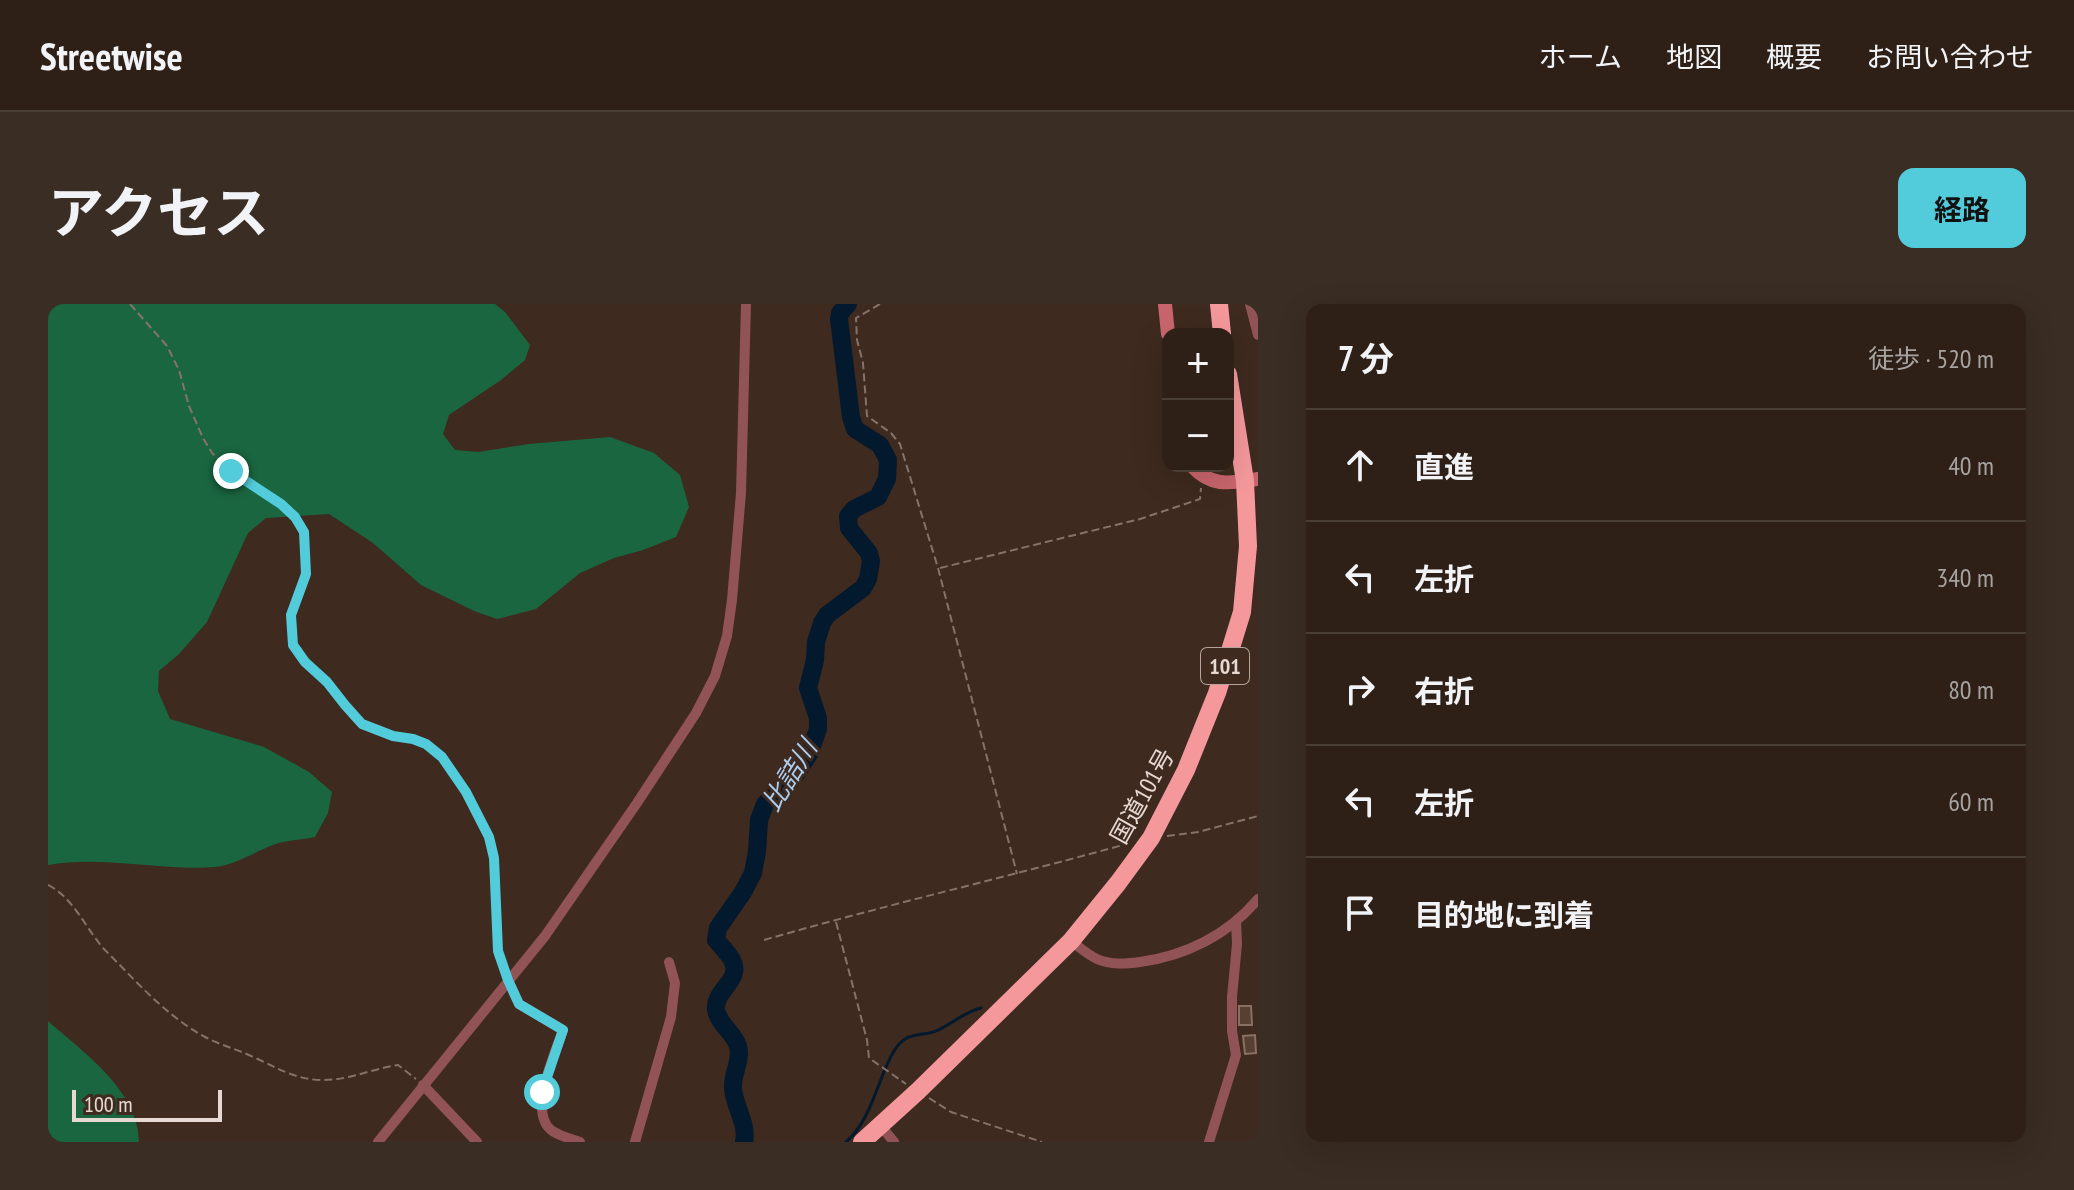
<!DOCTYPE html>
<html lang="ja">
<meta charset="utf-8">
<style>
:root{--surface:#2e2016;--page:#3a2d23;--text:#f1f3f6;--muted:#a7a3a1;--line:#493e35;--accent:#52cbda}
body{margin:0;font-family:"PT Sans Narrow","Noto Sans JP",sans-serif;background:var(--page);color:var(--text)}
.controls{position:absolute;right:24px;top:24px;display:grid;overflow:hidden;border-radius:16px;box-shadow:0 8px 32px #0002}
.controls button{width:72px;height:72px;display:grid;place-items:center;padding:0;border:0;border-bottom:2px solid var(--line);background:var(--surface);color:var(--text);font:40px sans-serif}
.scale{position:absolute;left:24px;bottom:20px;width:150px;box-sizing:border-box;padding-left:8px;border:4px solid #e7d9d2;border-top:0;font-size:22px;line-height:28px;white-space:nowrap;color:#e7d9d2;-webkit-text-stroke:6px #3e2a1e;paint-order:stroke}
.stop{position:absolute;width:24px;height:24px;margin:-18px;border:6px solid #52cbda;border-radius:50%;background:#fff}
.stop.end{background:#52cbda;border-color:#fff;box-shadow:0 2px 8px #0008}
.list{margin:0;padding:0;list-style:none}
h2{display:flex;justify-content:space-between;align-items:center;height:104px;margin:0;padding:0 32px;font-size:34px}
h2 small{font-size:26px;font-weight:400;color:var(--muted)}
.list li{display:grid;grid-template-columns:52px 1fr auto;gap:24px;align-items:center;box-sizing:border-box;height:112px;padding:0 32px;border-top:2px solid var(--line)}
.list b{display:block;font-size:30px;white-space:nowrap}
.list em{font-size:26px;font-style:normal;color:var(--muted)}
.icon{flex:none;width:44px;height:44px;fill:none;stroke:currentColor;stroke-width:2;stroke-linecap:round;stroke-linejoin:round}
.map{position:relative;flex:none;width:1210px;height:838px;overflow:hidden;border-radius:16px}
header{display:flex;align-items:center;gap:48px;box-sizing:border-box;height:112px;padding:0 40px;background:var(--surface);border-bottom:2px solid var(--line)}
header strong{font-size:38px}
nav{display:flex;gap:44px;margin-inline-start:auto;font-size:28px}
.intro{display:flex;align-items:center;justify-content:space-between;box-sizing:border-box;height:192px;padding:0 48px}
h1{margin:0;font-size:56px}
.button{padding:20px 36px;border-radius:16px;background:var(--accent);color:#111;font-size:28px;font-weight:700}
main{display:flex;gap:48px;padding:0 48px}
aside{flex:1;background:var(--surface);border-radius:16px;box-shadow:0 8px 32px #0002}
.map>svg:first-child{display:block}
.green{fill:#1a6641}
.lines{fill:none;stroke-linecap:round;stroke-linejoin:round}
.stream{stroke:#03192d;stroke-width:3}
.river{stroke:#03192d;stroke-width:18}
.building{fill:#564034;stroke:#887063;stroke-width:2}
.path{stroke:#857369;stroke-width:2;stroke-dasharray:8 4;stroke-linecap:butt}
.street{stroke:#925357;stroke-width:10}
.secondary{stroke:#c8656c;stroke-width:14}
.highway{stroke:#f4989c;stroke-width:18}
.route{stroke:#52cbda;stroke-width:10}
.labels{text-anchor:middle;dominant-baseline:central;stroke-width:6;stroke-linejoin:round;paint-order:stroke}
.shield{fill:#3e2a1e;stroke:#b4a49c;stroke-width:2}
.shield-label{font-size:22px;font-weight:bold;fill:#e7d9d2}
.street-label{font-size:24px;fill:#e7d9d2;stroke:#3e2a1e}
.water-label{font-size:26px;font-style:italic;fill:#abcef1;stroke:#3e2a1e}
</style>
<header>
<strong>Streetwise</strong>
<nav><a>ホーム</a><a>地図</a><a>概要</a><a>お問い合わせ</a></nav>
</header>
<div class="intro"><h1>アクセス</h1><a class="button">経路</a></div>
<main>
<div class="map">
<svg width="1210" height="838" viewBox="0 0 1210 838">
<rect width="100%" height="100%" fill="#3e2a1e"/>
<g class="green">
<path d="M0,0h447l10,8 25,33 -5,15 -24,20 -52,35 -6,19 12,16 23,2 51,-8 81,-7 44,16 26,22 9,32 -13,30 -33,13 -29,8 -34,15 -44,36 -39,10 -23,-8 -53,-26 -48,-42 -44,-29 -63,4 -18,15 -41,89 -28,32 -20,17 -1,20 12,28 94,28 45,25 23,20 -4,21 -13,24c-13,3 -29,3 -42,8 -19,7 -38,20 -58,22 -56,4 -112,-12 -167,-2z"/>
<path d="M0,717c35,31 91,70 91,121h-91z"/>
</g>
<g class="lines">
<path class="stream" d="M798,838c30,-24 36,-89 59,-103 9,-6 22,-4 31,-8 16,-7 28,-19 45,-23"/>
<path class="river" d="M696,838c4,-18 -10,-36 -11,-54 -1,-14 9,-28 5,-42 -4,-13 -20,-22 -22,-37 -2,-19 27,-29 16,-49 -4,-7 -11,-14 -16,-20l2,-12 25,-36 10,-19 4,-21 2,-32 6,-16 30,-28 14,-22 9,-25v-11l-10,-30 7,-28 1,-18 6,-19 5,-8 36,-27 5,-9 3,-18 -2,-8 -20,-25 -1,-12 6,-7 24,-12 9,-18 1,-19 -8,-15 -25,-16 -4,-12 -12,-98 1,-6 8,-9"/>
</g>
<g class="building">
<polygon points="1191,702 1203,702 1204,721 1191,721"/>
<polygon points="1207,731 1208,749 1197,750 1195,732"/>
</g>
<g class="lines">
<g class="path">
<polyline points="82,0 119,42 131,66 141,102 155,134 164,149 183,167 233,200 247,213 256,228 258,270 243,311 243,332 245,341 314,420 345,432 365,435 378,440 394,453 418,488 441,533 446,554 450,647 456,664"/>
<polyline points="832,0 808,14 809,36 815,59 819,112 843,129 852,140 890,264 969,570"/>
<polyline points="892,264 1092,215 1152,195 1153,184"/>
<polyline points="1119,532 1150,528 1210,512"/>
<path d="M0,581c25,12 38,44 56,64 32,32 61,66 101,88 15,8 31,12 46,19 23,10 42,23 69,24 27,1 51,-11 78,-15l18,14"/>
<polyline points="788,618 819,736 821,754 858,780"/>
<path d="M716,636c121,-35 244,-63 366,-97"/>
<polyline points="881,794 903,808 994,838"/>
</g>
<g class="street">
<polyline points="1202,0 1210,31"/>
<path d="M1023,637c8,6 17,14 26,18 14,6 28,5 43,3 45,-6 88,-27 118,-63"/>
<path d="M460,676l11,24 44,26c-8,24 -35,81 -12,100 8,6 20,9 29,12"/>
<polyline points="375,781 429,838"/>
<polyline points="833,822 846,838"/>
<polyline points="330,838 497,632 589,499 648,409 667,372 679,332 684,296 693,189 698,0"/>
<polyline points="587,838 623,713 627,679 621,658"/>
<polyline points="1161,838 1188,751 1184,727 1184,693 1189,640 1188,617"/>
</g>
<g class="secondary">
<polyline points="1117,0 1120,30"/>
<path d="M1144,162c20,22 39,17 66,13"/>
</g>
<g class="highway">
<polyline points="1171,0 1174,30"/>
<polyline points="814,838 870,787 1023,637 1070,579 1103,534 1138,466 1169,389 1194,308 1200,242 1197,177 1180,70"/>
</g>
</g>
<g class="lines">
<polyline class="route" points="183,167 233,200 247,213 256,228 258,270 243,311 245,341 257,358 279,378 297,401 314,420 345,432 365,435 378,440 394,453 418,488 441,533 446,554 450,647 460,676 471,700 515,726 494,788"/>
</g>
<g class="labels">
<rect class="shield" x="1153" y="344" width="48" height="36" rx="6"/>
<g class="shield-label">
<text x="1177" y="362">101</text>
</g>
<g class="street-label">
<text transform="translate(1094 492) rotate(-61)">国道101号</text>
</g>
<g class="water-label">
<text transform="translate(741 471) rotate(-58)">比詰川</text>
</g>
</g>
</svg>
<div class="controls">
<button>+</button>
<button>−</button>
</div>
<div class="scale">100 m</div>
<div class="stop" style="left:494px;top:788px"></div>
<div class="stop end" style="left:183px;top:167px"></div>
</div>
<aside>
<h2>7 分<small>徒歩 · 520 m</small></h2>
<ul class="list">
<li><svg class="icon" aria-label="ahead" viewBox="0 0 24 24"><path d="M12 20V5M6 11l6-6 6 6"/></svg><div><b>直進</b></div><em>40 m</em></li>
<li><svg class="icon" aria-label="left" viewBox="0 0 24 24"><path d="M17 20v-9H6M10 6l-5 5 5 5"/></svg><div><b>左折</b></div><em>340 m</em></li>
<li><svg class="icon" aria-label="right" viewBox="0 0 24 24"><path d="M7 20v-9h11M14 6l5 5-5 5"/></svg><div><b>右折</b></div><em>80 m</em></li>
<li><svg class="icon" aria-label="left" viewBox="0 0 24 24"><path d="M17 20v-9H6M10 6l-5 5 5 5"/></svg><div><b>左折</b></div><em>60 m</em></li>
<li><svg class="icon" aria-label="arrive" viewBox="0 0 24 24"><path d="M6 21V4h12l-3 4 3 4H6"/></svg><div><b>目的地に到着</b></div></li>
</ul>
</aside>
</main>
